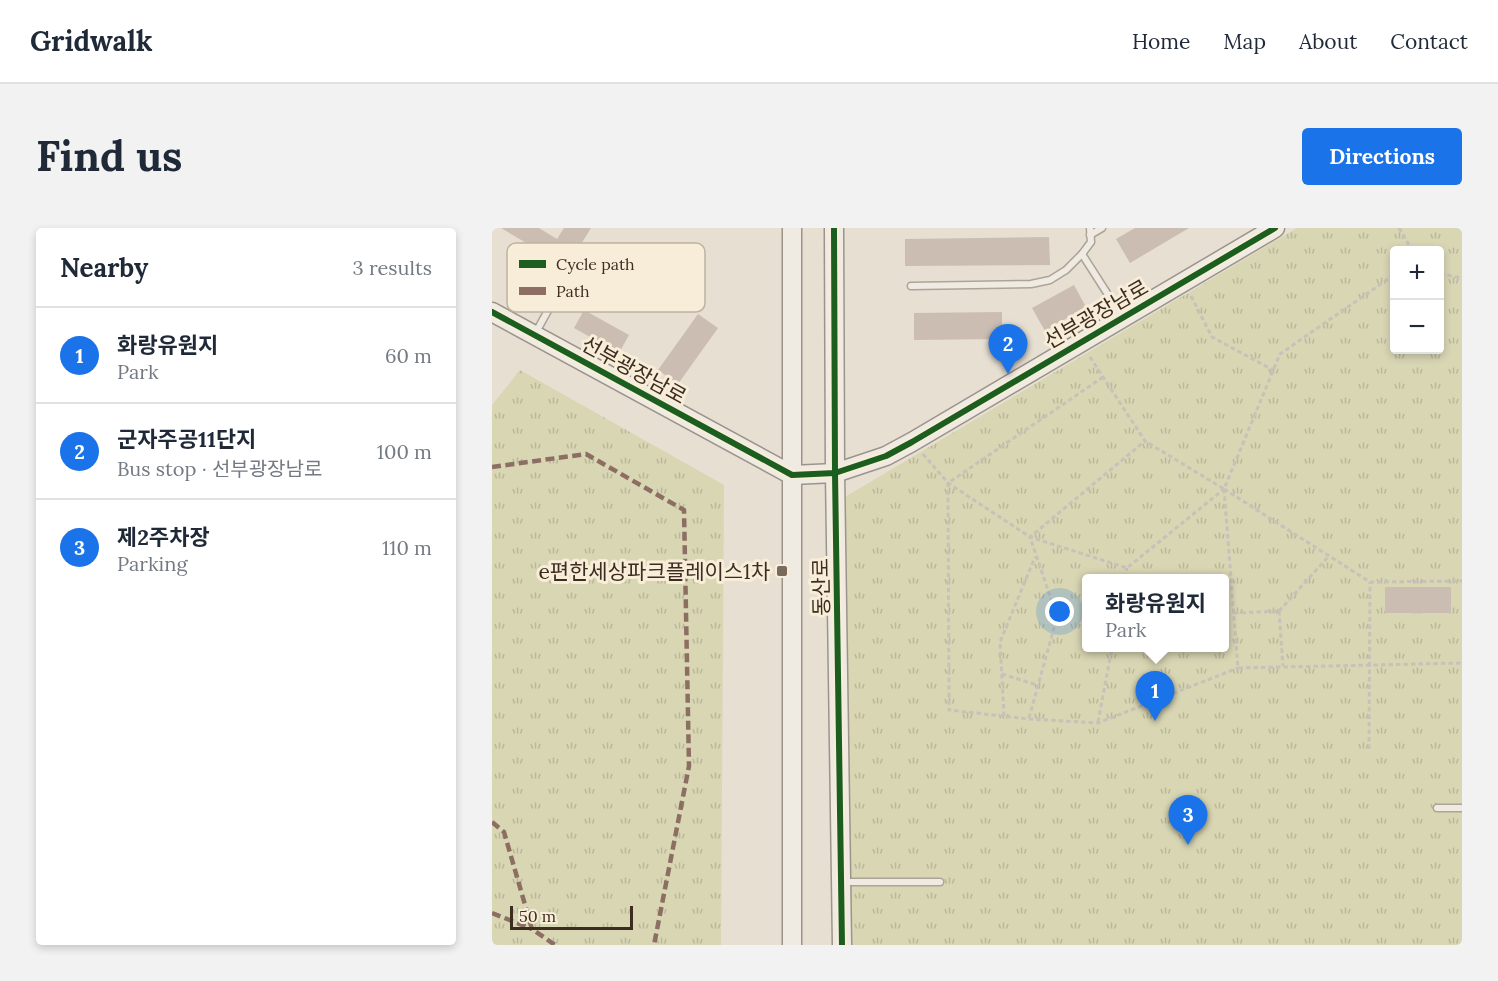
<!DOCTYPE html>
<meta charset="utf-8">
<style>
:root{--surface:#fff;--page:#f2f2f3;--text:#1f2937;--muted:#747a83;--line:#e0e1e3;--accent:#1a73e8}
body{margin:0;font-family:Lora,"Noto Sans KR",serif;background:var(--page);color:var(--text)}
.controls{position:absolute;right:18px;top:18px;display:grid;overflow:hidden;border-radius:6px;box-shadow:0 3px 9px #0003}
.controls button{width:54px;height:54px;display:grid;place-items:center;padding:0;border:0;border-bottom:2px solid var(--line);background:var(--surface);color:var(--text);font:30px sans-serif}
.scale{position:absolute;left:18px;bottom:15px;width:123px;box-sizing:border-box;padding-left:6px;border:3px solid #3d2d20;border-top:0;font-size:16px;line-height:21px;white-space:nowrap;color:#3d2d20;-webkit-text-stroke:4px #f7edd8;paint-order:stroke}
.you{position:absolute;left:568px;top:384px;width:21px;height:21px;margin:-15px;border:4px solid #fff;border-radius:50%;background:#1a73e8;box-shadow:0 0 0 9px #1a73e833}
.badge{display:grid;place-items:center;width:39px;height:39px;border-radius:50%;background:var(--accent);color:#fff;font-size:20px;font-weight:700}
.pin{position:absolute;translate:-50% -50px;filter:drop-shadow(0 2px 3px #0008)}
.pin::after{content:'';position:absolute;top:32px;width:21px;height:18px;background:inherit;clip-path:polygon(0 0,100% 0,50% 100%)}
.popup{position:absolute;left:590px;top:346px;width:147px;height:78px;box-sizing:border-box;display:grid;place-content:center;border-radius:6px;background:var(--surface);filter:drop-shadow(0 2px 4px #0005);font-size:20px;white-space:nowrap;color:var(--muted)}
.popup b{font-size:22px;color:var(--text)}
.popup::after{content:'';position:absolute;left:50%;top:100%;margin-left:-12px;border:12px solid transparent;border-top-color:var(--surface)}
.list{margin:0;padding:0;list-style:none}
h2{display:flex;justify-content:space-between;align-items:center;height:78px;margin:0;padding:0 24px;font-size:26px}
h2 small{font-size:20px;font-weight:400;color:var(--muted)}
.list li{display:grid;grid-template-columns:39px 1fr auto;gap:18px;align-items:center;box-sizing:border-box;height:96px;padding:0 24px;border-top:2px solid var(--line)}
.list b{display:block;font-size:22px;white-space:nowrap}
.list p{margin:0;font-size:20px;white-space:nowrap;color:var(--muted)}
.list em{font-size:20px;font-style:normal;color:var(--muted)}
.map{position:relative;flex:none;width:970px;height:717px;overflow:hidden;border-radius:6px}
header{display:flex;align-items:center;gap:36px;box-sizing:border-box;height:84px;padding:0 30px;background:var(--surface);border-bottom:2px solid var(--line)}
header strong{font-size:28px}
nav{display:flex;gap:33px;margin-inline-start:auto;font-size:21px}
.intro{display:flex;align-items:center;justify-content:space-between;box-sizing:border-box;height:144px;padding:0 36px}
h1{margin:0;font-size:42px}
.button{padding:15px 27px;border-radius:6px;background:var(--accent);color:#fff;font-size:21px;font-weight:700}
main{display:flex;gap:36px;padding:0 36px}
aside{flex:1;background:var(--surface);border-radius:6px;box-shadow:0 3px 9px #0003}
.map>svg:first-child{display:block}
.park{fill:url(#park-tufts);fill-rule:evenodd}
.building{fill:#cbbdb2}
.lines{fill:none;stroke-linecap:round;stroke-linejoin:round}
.lane-casing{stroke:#ada499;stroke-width:9}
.secondary-casing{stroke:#9c948a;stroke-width:21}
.path{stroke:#c8c1b9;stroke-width:3;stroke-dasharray:4.5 3;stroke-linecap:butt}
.lane{stroke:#efebe3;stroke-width:6}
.secondary{stroke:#efebe3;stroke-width:18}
.quiet{stroke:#8d6e63;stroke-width:4.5;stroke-dasharray:9 4.5;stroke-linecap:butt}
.cycleway-casing{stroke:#f7edd8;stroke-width:10}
.cycleway{stroke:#1b5e20;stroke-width:6}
.poi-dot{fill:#786b5e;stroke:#f7edd8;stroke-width:2}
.labels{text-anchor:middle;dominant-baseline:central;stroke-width:6;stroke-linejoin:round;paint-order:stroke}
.street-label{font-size:21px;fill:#3d2d20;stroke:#f7edd8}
.poi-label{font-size:21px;fill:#3d2d20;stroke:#f7edd8;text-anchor:end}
.key{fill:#f7edd8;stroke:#bfb3a1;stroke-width:1.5}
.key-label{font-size:16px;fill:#3d2d20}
</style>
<header>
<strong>Gridwalk</strong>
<nav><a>Home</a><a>Map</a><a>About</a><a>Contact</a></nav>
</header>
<div class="intro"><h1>Find us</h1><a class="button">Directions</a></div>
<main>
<aside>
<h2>Nearby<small>3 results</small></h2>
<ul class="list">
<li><span class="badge">1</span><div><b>화랑유원지</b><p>Park</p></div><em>60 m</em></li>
<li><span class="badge">2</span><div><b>군자주공11단지</b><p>Bus stop · 선부광장남로</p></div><em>100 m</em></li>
<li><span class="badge">3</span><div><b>제2주차장</b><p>Parking</p></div><em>110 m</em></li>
</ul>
</aside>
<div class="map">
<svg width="970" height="717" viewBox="0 0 970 717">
<defs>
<pattern id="park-tufts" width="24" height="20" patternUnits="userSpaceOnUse" patternTransform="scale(1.5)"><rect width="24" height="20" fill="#d8d6b3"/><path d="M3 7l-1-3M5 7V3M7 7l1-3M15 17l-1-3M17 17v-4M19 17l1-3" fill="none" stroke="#bab89a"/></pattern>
</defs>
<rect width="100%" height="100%" fill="#e7dfd1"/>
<g class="park">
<path d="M805,0h165v717h-612l-5,-448zM902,22h46v100h-46zM594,350h138v70h-138z"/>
<polygon points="28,142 232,257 229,717 0,717 0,177"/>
</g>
<g class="building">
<polygon points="9,0 47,0 65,11 72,0 99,0 75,39"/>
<polygon points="643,0 697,0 638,35 624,11"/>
<polygon points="557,9 558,37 413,38 413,11"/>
<polygon points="582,57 594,79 553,103 540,80"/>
<polygon points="92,82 137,107 127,125 82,100"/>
<polygon points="510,84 510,111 422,112 422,85"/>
<polygon points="206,86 226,100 186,156 166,142"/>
<rect x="893" y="359" width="66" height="26"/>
</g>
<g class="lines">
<g class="lane-casing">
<g id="lane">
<polyline points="598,0 599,14 590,26 629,87"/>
<polyline points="598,7 610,0"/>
<polyline points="419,58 539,56 558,52 574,42 590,26"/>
<polyline points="43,106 75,48"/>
<polyline points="945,580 970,580"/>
<polyline points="353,654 448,654"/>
</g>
</g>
<g class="secondary-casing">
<g id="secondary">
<polyline points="300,0 300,717"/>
<polyline points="342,0 343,245 350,717"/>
<polyline points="0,84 300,247"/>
<polyline points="300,247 343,245 394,228 420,214 783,0"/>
</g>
</g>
<g class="path">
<polyline points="907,0 920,22"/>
<polyline points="948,46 970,50"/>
<polyline points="902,47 788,126 732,261 878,354 970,353"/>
<polyline points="699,68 720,109 781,142"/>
<polyline points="598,129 653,213 732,261"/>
<polyline points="611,149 456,255 457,482 537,491 606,495 746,440"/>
<polyline points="431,226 456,255 538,309 635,340 732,261"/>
<polyline points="732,261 746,440 970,435"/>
<polyline points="633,350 635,340"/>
<polyline points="787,383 791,438"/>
<polyline points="742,385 787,383 837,328"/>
<polyline points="510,446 545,457"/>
<polyline points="512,488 508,414 543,329"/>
<polyline points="537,490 565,389 538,309 653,213"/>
<polyline points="606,494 620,420"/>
<polyline points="877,521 878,354"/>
</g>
<use href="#lane" class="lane"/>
<use href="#secondary" class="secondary"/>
<g class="quiet">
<polyline points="0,239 94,226 192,282 197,538 162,717"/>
<polyline points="0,594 12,604 40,701 63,717"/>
<polyline points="0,685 40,701"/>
</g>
<g class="cycleway-casing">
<g id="cycleway">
<polyline points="342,0 343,245 350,717"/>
<polyline points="0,84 300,247 343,245 394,228 420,214 783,0"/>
</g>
</g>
<use href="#cycleway" class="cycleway"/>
</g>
<rect class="poi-dot" x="284" y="337" width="12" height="12" rx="3"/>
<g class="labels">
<g class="street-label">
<text transform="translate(604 86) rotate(-30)">선부광장남로</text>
<text transform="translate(142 142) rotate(29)">선부광장남로</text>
<text transform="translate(329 359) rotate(-91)">동산로</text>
</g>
<g class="poi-label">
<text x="278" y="343">e편한세상파크플레이스1차</text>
</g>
</g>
<rect x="15" y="15" width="198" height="69" rx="9" class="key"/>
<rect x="27" y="32" width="27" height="8" fill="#1b5e20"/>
<rect x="27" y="59" width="27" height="8" fill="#8d6e63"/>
<g class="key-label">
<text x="64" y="42">Cycle path</text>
<text x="64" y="69">Path</text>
</g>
</svg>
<div class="controls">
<button>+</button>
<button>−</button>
</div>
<div class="scale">50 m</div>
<div class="you"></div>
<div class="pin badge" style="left:663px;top:493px">1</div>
<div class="popup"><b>화랑유원지</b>Park</div>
<div class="pin badge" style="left:516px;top:146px">2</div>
<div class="pin badge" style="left:696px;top:617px">3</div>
</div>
</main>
